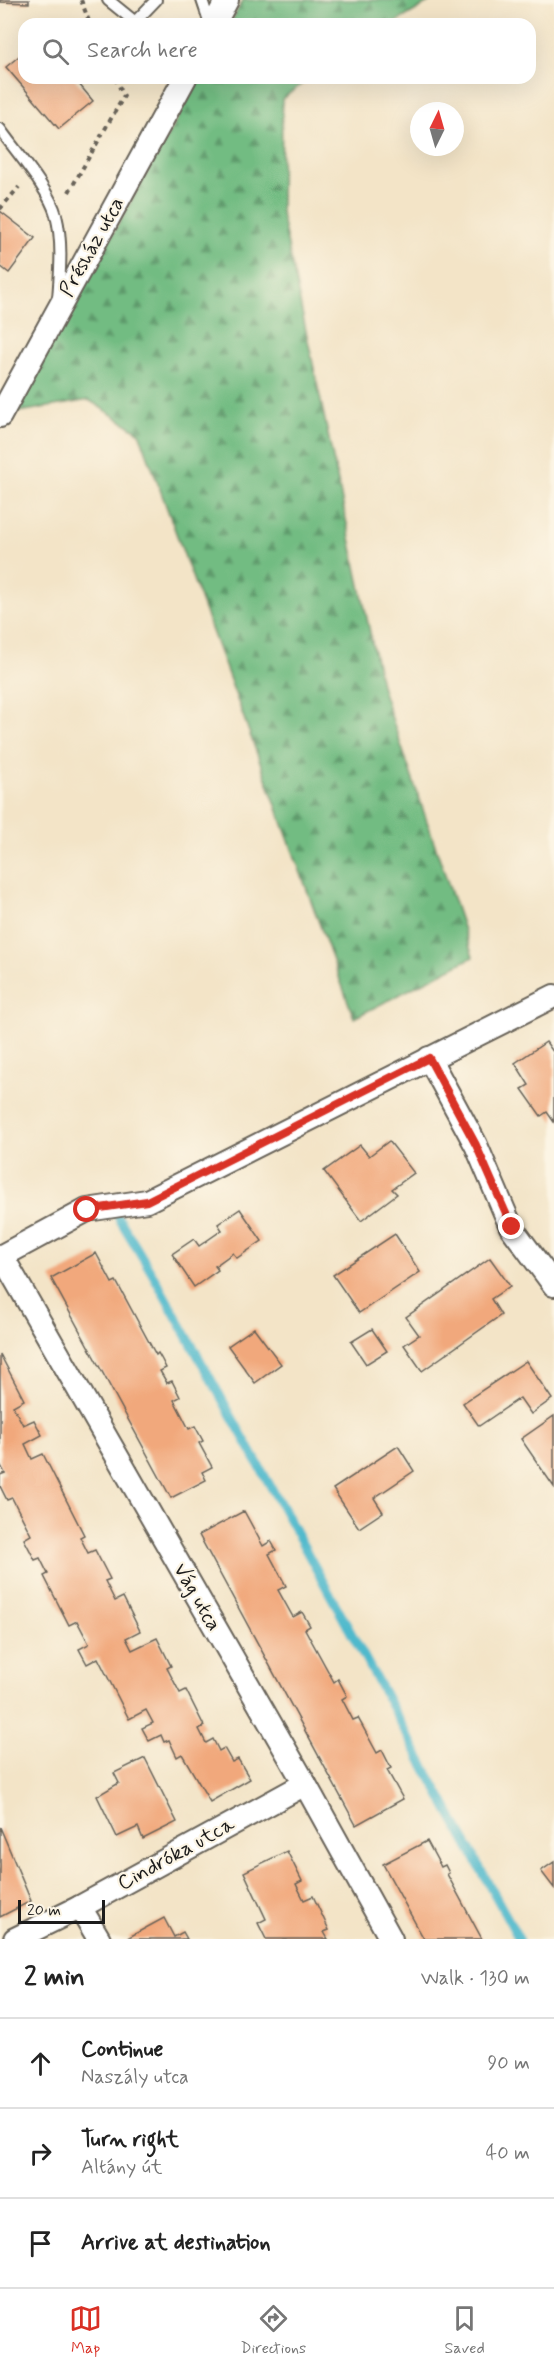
<!DOCTYPE html>
<meta charset="utf-8">
<style>
:root{--surface:#fff;--page:#f2f2f2;--text:#222;--muted:#767676;--line:#e0e0e0;--accent:#d93025}
body{margin:0;font-family:Mynerve,sans-serif;background:var(--page);color:var(--text)}
.compass{position:absolute;left:410px;top:102px;width:54px;height:54px;border-radius:50%;background:var(--surface);box-shadow:0 6px 24px #0002;rotate:5deg}
.scale{position:absolute;left:18px;bottom:15px;width:87px;box-sizing:border-box;padding-left:6px;border:3px solid #1c1c1c;border-top:0;font-size:16px;line-height:21px;white-space:nowrap;color:#1c1c1c;-webkit-text-stroke:4px #fcf5e5;paint-order:stroke}
.stop{position:absolute;width:18px;height:18px;margin:-14px;border:4px solid #d93025;border-radius:50%;background:#fff}
.stop.end{background:#d93025;border-color:#fff;box-shadow:0 2px 6px #0008}
.list{margin:0;padding:0;list-style:none}
h2{display:flex;justify-content:space-between;align-items:center;height:78px;margin:0;padding:0 24px;font-size:26px}
h2 small{font-size:20px;font-weight:400;color:var(--muted)}
.list li{display:grid;grid-template-columns:39px 1fr auto;gap:18px;align-items:center;box-sizing:border-box;height:90px;padding:0 24px;border-top:2px solid var(--line)}
.list b{display:block;font-size:22px;white-space:nowrap}
.list p{margin:0;font-size:20px;white-space:nowrap;color:var(--muted)}
.list em{font-size:20px;font-style:normal;color:var(--muted)}
.icon{flex:none;width:33px;height:33px;fill:none;stroke:currentColor;stroke-width:2;stroke-linecap:round;stroke-linejoin:round}
.map{position:relative;flex:none;width:554px;height:1939px;overflow:hidden}
.search{position:absolute;background:var(--surface);box-shadow:0 6px 24px #0002;left:18px;right:18px;top:18px;height:66px;display:flex;align-items:center;gap:15px;box-sizing:border-box;padding:0 21px;border-radius:18px;color:var(--muted);font-size:22px}
.sheet{height:348px;background:var(--surface)}
nav{display:flex;justify-content:space-around;align-items:center;box-sizing:border-box;height:84px;border-top:2px solid var(--line);background:var(--surface);font-size:16px;color:var(--muted)}
nav a{display:grid;justify-items:center;gap:3px}
nav .on{color:var(--accent)}
.map>svg:first-child{display:block}
.forest{fill:url(#forest-firs);stroke:#476c4f;stroke-width:1.5}
.lines{fill:none;stroke-linecap:round;stroke-linejoin:round}
.stream{stroke:#4fb9cc;stroke-width:9}
.building{fill:#f1a87c}
.service-casing{stroke:#676258;stroke-width:14}
.minor-casing{stroke:#676258;stroke-width:26}
.path{stroke:#676258;stroke-width:4;stroke-dasharray:4.5 4.5;stroke-linecap:butt}
.service{stroke:#fff;stroke-width:10}
.minor{stroke:#fff;stroke-width:22}
.route{stroke:#d93025;stroke-width:8}
.labels{text-anchor:middle;dominant-baseline:central;stroke-width:4.5;stroke-linejoin:round;paint-order:stroke}
.street-label{font-size:21px;fill:#1c1c1c;stroke:#fcf5e5}
</style>
<div class="map">
<svg width="554" height="1939" viewBox="0 0 554 1939">
<defs>
<pattern id="forest-firs" width="22" height="20" patternUnits="userSpaceOnUse" patternTransform="scale(1.5)"><rect width="22" height="20" fill="#72bc82"/><path d="M5 1l3.5 6h-7zM16 11l3.5 6h-7z" fill="#5d986a"/></pattern>
</defs>
<rect width="100%" height="100%" fill="#fcf5e5"/>
<filter id="ink" filterUnits="userSpaceOnUse"><feTurbulence type="fractalNoise" baseFrequency=".0167" numOctaves="2"/><feDisplacementMap in="SourceGraphic" scale="12" xChannelSelector="R" yChannelSelector="G"/><feConvolveMatrix kernelMatrix="1 2 1 2 8 2 1 2 1" color-interpolation-filters="sRGB"/></filter>
<filter id="wash" filterUnits="userSpaceOnUse"><feTurbulence type="fractalNoise" baseFrequency=".008" numOctaves="4" result="noise"/><feDisplacementMap in="SourceGraphic" scale="24" xChannelSelector="R" yChannelSelector="G"/><feGaussianBlur stdDeviation="1.35" result="paint"/><feColorMatrix in="noise" values="0 0 0 0 0 0 0 0 0 0 0 0 0 0 0 0 0 1.4 0 .05"/><feComposite in="paint" operator="in"/></filter>
<g filter="url(#wash)">
<rect width="100%" height="100%" fill="#f3e4c7"/>
<g class="forest">
<polygon points="243,0 433,0 393,24 230,24"/>
<polygon points="200,78 310,78 282,99 281,213 382,689 473,957 354,1018 139,432 89,400 13,413"/>
</g>
<g class="lines">
<polyline class="stream" points="117,1215 153,1275 286,1514 519,1939"/>
</g>
<g id="blocks">
<g class="building">
<polygon points="0,0 29,0 29,3 0,2"/>
<polygon points="24,52 24,78 74,78 93,101 59,129 6,67"/>
<polygon points="0,211 35,238 9,273 0,266"/>
<polygon points="546,1042 554,1053 554,1122 547,1112 541,1116 522,1089 529,1085 515,1063"/>
<polygon points="389,1141 414,1173 392,1189 397,1194 361,1221 324,1171 360,1145 369,1156"/>
<polygon points="240,1209 262,1241 237,1258 233,1253 215,1266 218,1270 194,1287 172,1254 194,1239 199,1246 222,1230 218,1224"/>
<polygon points="395,1234 420,1272 359,1313 333,1275"/>
<polygon points="96,1253 112,1283 116,1281 156,1355 158,1353 162,1360 166,1368 160,1371 167,1383 172,1381 180,1397 174,1400 189,1429 195,1426 203,1441 199,1443 212,1467 202,1472 206,1480 171,1498 51,1278"/>
<polygon points="490,1258 510,1286 491,1299 501,1315 422,1371 404,1345 419,1335 406,1317"/>
<polygon points="254,1328 281,1364 255,1383 228,1346"/>
<polygon points="372,1329 387,1351 366,1364 351,1342"/>
<polygon points="0,1354 24,1400 13,1406 23,1425 34,1420 42,1435 25,1444 32,1459 43,1454 84,1535 80,1537 88,1553 95,1550 110,1579 105,1581 115,1601 123,1597 140,1631 126,1638 132,1650 157,1638 171,1666 167,1668 180,1693 186,1690 204,1726 199,1729 206,1743 213,1739 219,1751 224,1748 232,1762 238,1759 250,1779 210,1802 182,1754 177,1757 169,1740 164,1742 161,1735 149,1741 142,1728 153,1723 146,1710 129,1719 98,1658 87,1664 79,1649 89,1644 77,1621 69,1625 44,1576 48,1574 40,1558 35,1560 24,1539 31,1535 12,1498 7,1500 0,1486 0,1475 5,1473 0,1464"/>
<polygon points="526,1361 552,1399 531,1414 520,1398 479,1426 463,1403"/>
<polygon points="554,1416 554,1487 521,1439"/>
<polygon points="398,1446 414,1471 374,1498 383,1512 359,1528 333,1489"/>
<polygon points="244,1511 263,1546 271,1541 276,1550 269,1554 286,1586 278,1590 293,1617 302,1612 310,1626 305,1629 334,1682 338,1679 347,1696 342,1699 353,1720 358,1718 377,1753 382,1750 391,1768 387,1770 403,1799 356,1825 199,1535"/>
<polygon points="145,1758 177,1822 143,1839 138,1827 117,1837 97,1796 119,1783 114,1773"/>
<polygon points="0,1827 31,1901 0,1917"/>
<polygon points="427,1841 441,1867 445,1865 449,1873 447,1874 482,1939 424,1939 383,1864"/>
<polygon points="287,1851 302,1881 296,1884 304,1900 313,1896 329,1930 324,1932 328,1939 266,1939 258,1923 266,1919 244,1872"/>
<polygon points="554,1862 554,1888 541,1871"/>
<polygon points="164,1918 174,1937 183,1932 187,1939 130,1939 129,1937"/>
</g>
</g>
</g>
<g filter="url(#ink)">
<use href="#blocks" fill-opacity="0" stroke="#676258" stroke-width="1.5"/>
<g class="lines">
<g class="service-casing">
<g id="service">
<polyline points="108,0 134,21"/>
<polyline points="202,0 210,24"/>
<polyline points="133,24 156,0"/>
<path d="M0,129c16,23 49,60 56,86 7,28 4,57 2,84"/>
</g>
</g>
<g class="minor-casing">
<g id="minor">
<polyline points="214,24 227,0"/>
<polyline points="0,416 185,78"/>
<polyline points="429,1058 476,1145 511,1227 554,1285"/>
<polyline points="2,1256 305,1784 391,1939"/>
<polyline points="0,1257 87,1210 147,1201 554,996"/>
<polyline points="80,1907 99,1939"/>
<polyline points="15,1939 80,1907 305,1784"/>
</g>
</g>
<g class="path">
<polyline points="81,0 90,24"/>
<polyline points="69,192 124,96 115,78"/>
<polyline points="0,209 19,187"/>
</g>
<use href="#service" class="service"/>
<use href="#minor" class="minor"/>
</g>
</g>
<g class="lines" filter="url(#ink)">
<polyline class="route" points="87,1210 147,1201 429,1058 476,1145 512,1227"/>
</g>
<g class="labels">
<g class="street-label">
<text transform="translate(92 247) rotate(-61)">Présház utca</text>
<text transform="translate(197 1597) rotate(60)">Vág utca</text>
<text transform="translate(176 1854) rotate(-29)">Cindróka utca</text>
</g>
</g>
</svg>
<svg class="compass" viewBox="-18 -18 36 36"><path d="M0-13l5 13h-10z" fill="#e53935"/><path d="M0 13l5-13h-10z" fill="#767676"/></svg>
<div class="scale">20 m</div>
<div class="stop" style="left:87px;top:1210px"></div>
<div class="stop end" style="left:512px;top:1227px"></div>
<div class="search"><svg class="icon" aria-label="search" viewBox="0 0 24 24"><circle cx="10" cy="10" r="6"/><path d="M15 15l6 6"/></svg>Search here</div>
</div>
<section class="sheet">
<h2>2 min<small>Walk · 130 m</small></h2>
<ul class="list">
<li><svg class="icon" aria-label="ahead" viewBox="0 0 24 24"><path d="M12 20V5M6 11l6-6 6 6"/></svg><div><b>Continue</b><p>Naszály utca</p></div><em>90 m</em></li>
<li><svg class="icon" aria-label="right" viewBox="0 0 24 24"><path d="M7 20v-9h11M14 6l5 5-5 5"/></svg><div><b>Turn right</b><p>Altány út</p></div><em>40 m</em></li>
<li><svg class="icon" aria-label="arrive" viewBox="0 0 24 24"><path d="M6 21V4h12l-3 4 3 4H6"/></svg><div><b>Arrive at destination</b></div></li>
</ul>
</section>
<nav>
<a class="on"><svg class="icon" aria-label="map" viewBox="0 0 24 24"><path d="M3 6l6-2 6 2 6-2v14l-6 2-6-2-6 2zM9 4v14M15 6v14"/></svg>Map</a>
<a><svg class="icon" aria-label="directions" viewBox="0 0 24 24"><path d="M12 3l9 9-9 9-9-9zM9 14v-3h6M13 9l2 2-2 2"/></svg>Directions</a>
<a><svg class="icon" aria-label="saved" viewBox="0 0 24 24"><path d="M7 4h10v16l-5-4-5 4z"/></svg>Saved</a>
</nav>
